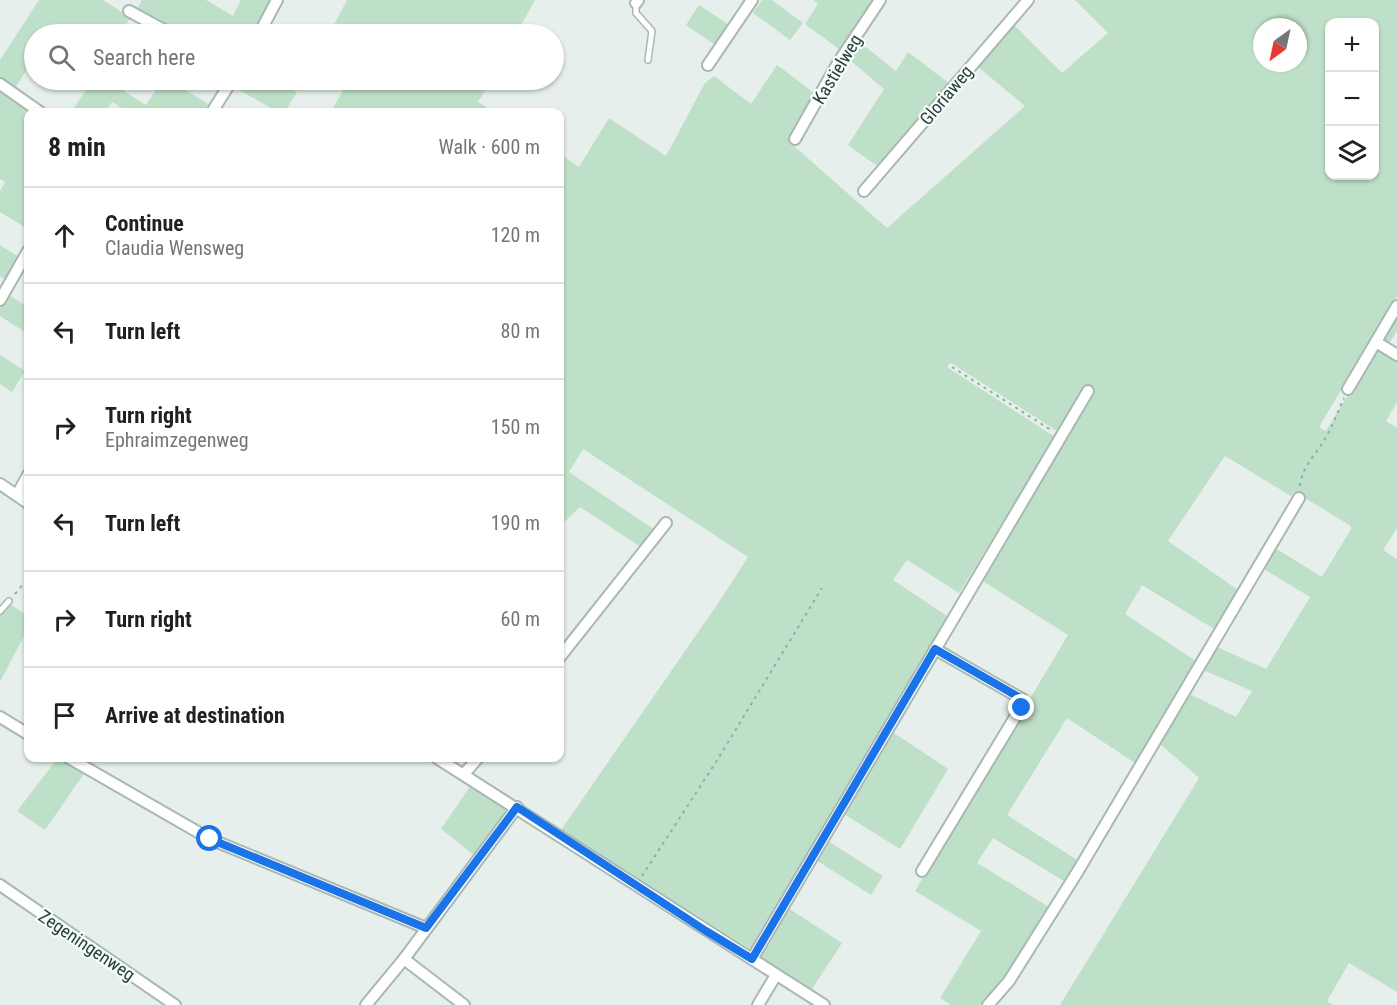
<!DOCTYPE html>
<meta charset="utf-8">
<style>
:root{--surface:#fff;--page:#f2f2f2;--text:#202124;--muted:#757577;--line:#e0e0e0}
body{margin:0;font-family:"Roboto Condensed",sans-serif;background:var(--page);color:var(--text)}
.controls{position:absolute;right:18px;top:18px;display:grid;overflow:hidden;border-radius:12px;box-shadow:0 2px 4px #0004}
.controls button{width:54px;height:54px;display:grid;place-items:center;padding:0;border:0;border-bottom:2px solid var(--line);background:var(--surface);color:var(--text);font:30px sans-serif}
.compass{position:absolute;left:1253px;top:18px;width:54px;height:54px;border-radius:50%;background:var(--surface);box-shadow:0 2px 4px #0004;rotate:213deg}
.stop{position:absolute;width:18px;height:18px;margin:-14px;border:4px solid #1a73e8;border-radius:50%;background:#fff}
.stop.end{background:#1a73e8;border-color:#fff;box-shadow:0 2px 6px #0008}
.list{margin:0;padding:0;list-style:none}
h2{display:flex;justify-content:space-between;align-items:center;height:78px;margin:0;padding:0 24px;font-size:26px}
h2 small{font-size:20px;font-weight:400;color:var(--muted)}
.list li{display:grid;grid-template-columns:39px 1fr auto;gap:18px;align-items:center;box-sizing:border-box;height:96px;padding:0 24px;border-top:2px solid var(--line)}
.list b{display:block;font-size:22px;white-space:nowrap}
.list p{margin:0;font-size:20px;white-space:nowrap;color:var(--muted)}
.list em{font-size:20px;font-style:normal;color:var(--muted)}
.icon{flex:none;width:33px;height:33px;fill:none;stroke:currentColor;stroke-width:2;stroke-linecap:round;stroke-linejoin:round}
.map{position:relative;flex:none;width:1397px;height:1005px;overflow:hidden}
.search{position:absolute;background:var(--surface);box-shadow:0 2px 4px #0004;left:24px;top:24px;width:540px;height:66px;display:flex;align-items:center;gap:15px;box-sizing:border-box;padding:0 21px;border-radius:33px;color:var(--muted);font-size:22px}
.panel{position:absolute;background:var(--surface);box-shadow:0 2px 4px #0004;left:24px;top:108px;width:540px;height:654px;border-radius:12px}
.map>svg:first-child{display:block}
.green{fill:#bfe0c8;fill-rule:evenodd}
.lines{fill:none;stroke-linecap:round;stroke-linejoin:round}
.service-casing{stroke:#a8b8b2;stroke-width:8}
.minor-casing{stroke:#a8b8b2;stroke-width:14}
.path{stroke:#86b3a5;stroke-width:2;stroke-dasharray:3 4.5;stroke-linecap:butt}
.service{stroke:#fff;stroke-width:5}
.minor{stroke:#fff;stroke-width:10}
.route{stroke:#1a73e8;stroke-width:8}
.labels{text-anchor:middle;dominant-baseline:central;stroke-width:4.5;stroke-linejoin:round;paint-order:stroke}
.street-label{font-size:18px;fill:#24423a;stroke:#f7fbf9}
</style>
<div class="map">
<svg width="1397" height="1005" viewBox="0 0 1397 1005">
<rect width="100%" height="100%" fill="#e6efeb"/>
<g class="green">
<polygon points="39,0 103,0 130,17 122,34 34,34 34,59 15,88 0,78 0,60"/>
<polygon points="142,0 206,0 233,16 241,0 273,0 255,34 183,34 137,9"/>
<polygon points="347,0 535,0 516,34 329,34"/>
<polygon points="762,0 772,0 803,23 790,40 753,13"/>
<polygon points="813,0 874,0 839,49 805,24 818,4"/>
<path d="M1075,0h322v296l-78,131 7,4 52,-85 19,12v44l-11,19 11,7v100l-14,22 14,9v433l-48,-29 -22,38 6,4h-273l139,-227 -41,-36 30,-49 48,24 16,-26 -51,-22 14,-23 51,23 44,-72 -48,-29 13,-20 47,29 29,-48v-3l-56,-34 -4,4 -66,-40 -57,85 70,49 -24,39 -72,-44 -17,29 71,47 -61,102 -68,-45 -60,97 70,45 -13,21 -71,-43 -16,25 72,44 -44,71 -25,27h-29l-11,-7 41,-67 -66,-40 153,-256 -87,-55 112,-190 -8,-4 -28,45 -106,-68 -4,4 108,70 -96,156 -52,-33 -14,20 54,36 -197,333 -189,-119 158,-228 29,-45 -165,-108 -14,23 86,58 -14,17 -61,-40 -20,19v-372l19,13 30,-49 57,38 39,-73 9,-7 37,28 26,-39 36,27 -3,4 6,4 -4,15 -18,31 93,82 138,-122 -48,-40 36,-42 49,49 46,-40zM1330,22h44v154h-44zM1262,27h36v36h-36z"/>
<polygon points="699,5 729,25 715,45 686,25"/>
<polygon points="857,40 896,71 908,52 950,84 880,168 848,145 884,89 845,56"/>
<polygon points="80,80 107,80 146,105 162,80 169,80 208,104 203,112 128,112 112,102 105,112 71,112 89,86"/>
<polygon points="236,80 276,80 297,92 285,112 278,112 232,86"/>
<polygon points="337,80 491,80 478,102 494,112 331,112 346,85"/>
<polygon points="2,91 33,112 28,112 28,229 0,212 0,191 5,182 0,179 0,92"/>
<polygon points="0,245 19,257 5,279 0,276"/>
<polygon points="9,295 28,307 28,334 0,316 0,308"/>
<polygon points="1397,313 1397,331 1388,345 1382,341"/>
<polygon points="0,355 25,371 12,392 0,384"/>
<polygon points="7,601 28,617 28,628 0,682 0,609"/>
<polygon points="894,733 948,769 900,849 844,814"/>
<polygon points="58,758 85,772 45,830 17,811"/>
<polygon points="471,785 505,808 504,816 474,855 441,829"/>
<polygon points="828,841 883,876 871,895 816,860"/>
<polygon points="788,908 842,943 812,989 758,955"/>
</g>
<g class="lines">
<g class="service-casing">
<g id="service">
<polyline points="636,3 636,13 652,31 648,60"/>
<polyline points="0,611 9,601"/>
</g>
</g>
<g class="minor-casing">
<g id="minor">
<polyline points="636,3 638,0"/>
<polyline points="129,11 171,34"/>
<polyline points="259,34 277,0"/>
<polyline points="708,65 752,0"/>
<polyline points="0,84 40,112"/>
<polyline points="212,112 232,80"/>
<polyline points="795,139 838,63 880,0"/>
<polyline points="864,191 1028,0"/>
<polyline points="0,300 28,251"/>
<polyline points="1376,342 1397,355"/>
<polyline points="1348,389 1397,306"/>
<polyline points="0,484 28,503"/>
<polyline points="17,495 28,475"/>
<polyline points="560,657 666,523"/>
<polyline points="0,717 28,734"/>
<polyline points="69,758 210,839 426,928"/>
<polyline points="437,758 824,1005"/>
<polyline points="464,774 478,758"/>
<polyline points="922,871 1023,704 1022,699 935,649"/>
<polyline points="0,885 175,1005"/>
<polyline points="404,959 464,1005"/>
<polyline points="752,959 1088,391"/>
<polyline points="366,1005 404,959 517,807"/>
<polyline points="758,1005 776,975"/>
<polyline points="988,1005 1009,981 1078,871 1299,498"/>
</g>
</g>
<g class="path">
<polyline points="952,367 1051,430"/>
<path d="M1300,486c2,-18 12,-27 21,-41 10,-14 16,-32 23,-47"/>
<polyline points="15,594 28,578"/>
<polyline points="642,876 716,762 822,588"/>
</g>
<use href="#service" class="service"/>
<use href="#minor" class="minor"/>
</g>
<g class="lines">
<polyline class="route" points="210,839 426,928 517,807 706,931 752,959 935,649 1022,699 1022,708"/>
</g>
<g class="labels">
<g class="street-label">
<text transform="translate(837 69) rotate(-59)">Kastielweg</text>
<text transform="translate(946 95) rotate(-50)">Gloriaweg</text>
<text transform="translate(87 945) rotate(34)">Zegeningenweg</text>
</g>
</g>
</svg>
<div class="controls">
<button>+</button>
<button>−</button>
<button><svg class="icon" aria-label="layers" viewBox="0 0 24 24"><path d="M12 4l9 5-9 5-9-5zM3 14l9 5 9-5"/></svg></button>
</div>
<svg class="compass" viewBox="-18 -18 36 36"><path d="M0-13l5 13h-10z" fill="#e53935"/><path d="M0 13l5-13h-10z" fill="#757577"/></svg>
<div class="stop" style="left:210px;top:839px"></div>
<div class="stop end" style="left:1022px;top:708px"></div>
<div class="search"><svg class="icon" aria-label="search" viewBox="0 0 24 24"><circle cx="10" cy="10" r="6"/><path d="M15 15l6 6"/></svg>Search here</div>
<section class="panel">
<h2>8 min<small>Walk · 600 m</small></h2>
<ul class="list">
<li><svg class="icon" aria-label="ahead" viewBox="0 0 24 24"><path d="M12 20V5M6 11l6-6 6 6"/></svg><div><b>Continue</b><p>Claudia Wensweg</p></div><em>120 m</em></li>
<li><svg class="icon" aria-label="left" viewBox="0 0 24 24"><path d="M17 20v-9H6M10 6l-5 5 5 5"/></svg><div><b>Turn left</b></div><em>80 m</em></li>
<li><svg class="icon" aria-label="right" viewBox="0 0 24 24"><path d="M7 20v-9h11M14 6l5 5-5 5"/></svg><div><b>Turn right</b><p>Ephraimzegenweg</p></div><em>150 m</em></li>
<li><svg class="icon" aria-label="left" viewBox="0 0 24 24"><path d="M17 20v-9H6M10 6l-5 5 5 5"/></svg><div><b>Turn left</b></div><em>190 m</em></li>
<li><svg class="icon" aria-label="right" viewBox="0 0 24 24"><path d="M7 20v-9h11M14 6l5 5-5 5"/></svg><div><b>Turn right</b></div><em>60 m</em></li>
<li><svg class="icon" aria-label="arrive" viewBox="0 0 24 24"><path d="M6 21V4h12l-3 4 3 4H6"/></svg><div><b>Arrive at destination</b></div></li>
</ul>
</section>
</div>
